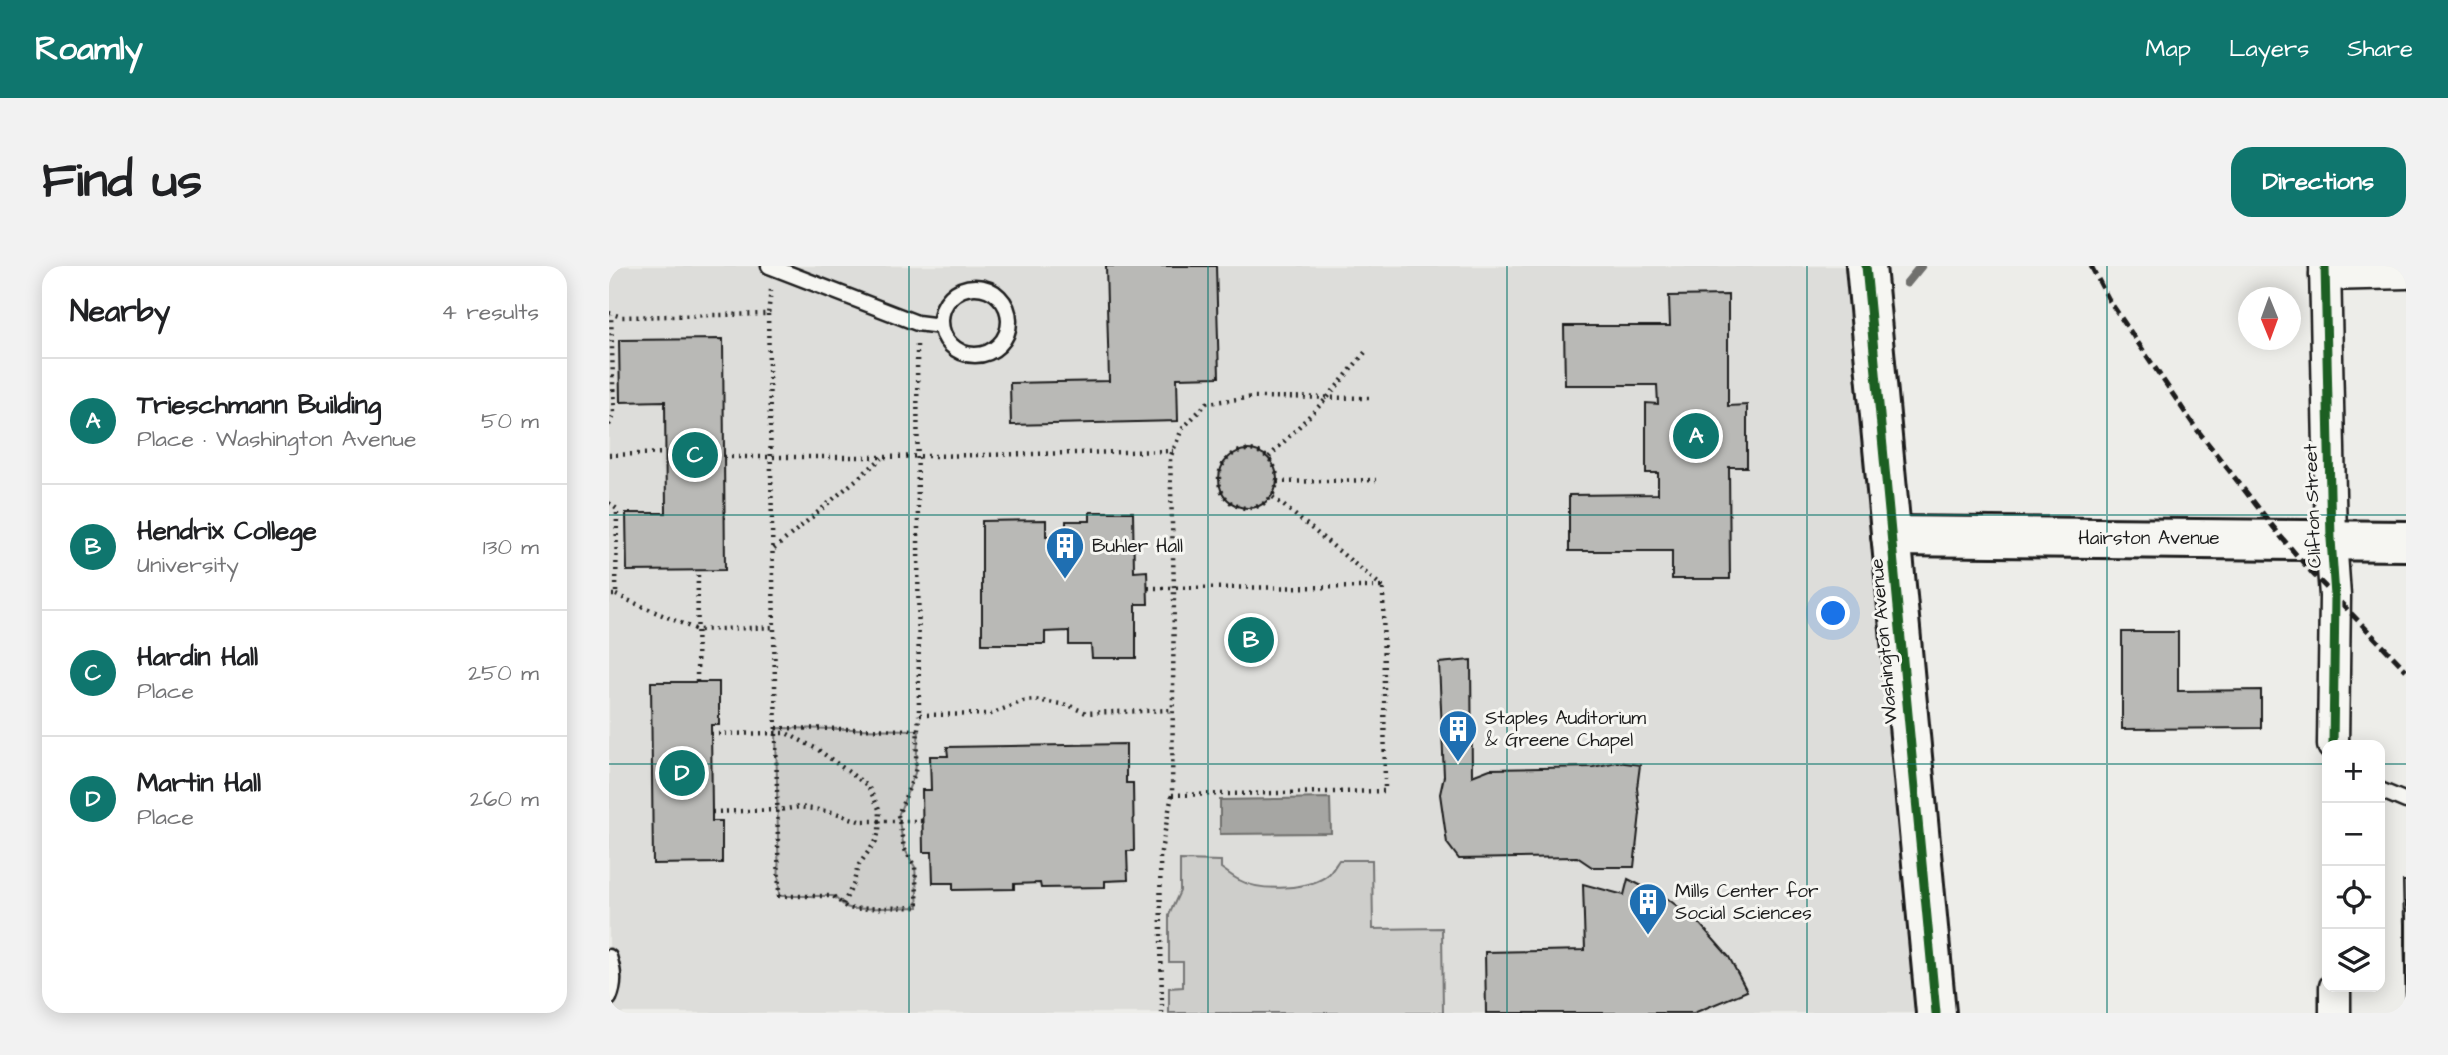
<!DOCTYPE html>
<meta charset="utf-8">
<style>
:root{--surface:#fff;--page:#f2f2f2;--text:#202124;--muted:#757577;--line:#e0e0e0;--accent:#0f766e}
body{margin:0;font-family:"Architects Daughter",sans-serif;background:var(--page);color:var(--text)}
.controls{position:absolute;right:21px;bottom:21px;display:grid;overflow:hidden;border-radius:14px;box-shadow:0 4px 18px #0003}
.controls button{width:63px;height:63px;display:grid;place-items:center;padding:0;border:0;border-bottom:2px solid var(--line);background:var(--surface);color:var(--text);font:35px sans-serif}
.compass{position:absolute;left:1629px;top:21px;width:63px;height:63px;border-radius:50%;background:var(--surface);box-shadow:0 4px 18px #0003;rotate:179deg}
.you{position:absolute;left:1225px;top:348px;width:24px;height:24px;margin:-18px;border:5px solid #fff;border-radius:50%;background:#1a73e8;box-shadow:0 0 0 10px #1a73e833}
.badge{display:grid;place-items:center;width:46px;height:46px;border-radius:50%;background:var(--accent);color:#fff;font-size:23px;font-weight:700}
.pin{position:absolute;translate:-50% -50%;border:4px solid #fff;box-shadow:0 2px 7px #0006}
.list{margin:0;padding:0;list-style:none}
h2{display:flex;justify-content:space-between;align-items:center;height:91px;margin:0;padding:0 28px;font-size:30px}
h2 small{font-size:23px;font-weight:400;color:var(--muted)}
.list li{display:grid;grid-template-columns:46px 1fr auto;gap:21px;align-items:center;box-sizing:border-box;height:126px;padding:0 28px;border-top:2px solid var(--line)}
.list b{display:block;font-size:26px;white-space:nowrap}
.list p{margin:0;font-size:23px;white-space:nowrap;color:var(--muted)}
.list em{font-size:23px;font-style:normal;color:var(--muted)}
.icon{flex:none;width:38px;height:38px;fill:none;stroke:currentColor;stroke-width:2;stroke-linecap:round;stroke-linejoin:round}
.map{position:relative;flex:none;width:1797px;height:747px;overflow:hidden;border-radius:21px}
header{display:flex;align-items:center;gap:42px;box-sizing:border-box;height:98px;padding:0 35px;background:var(--accent);color:#fff}
header strong{font-size:33px}
nav{display:flex;gap:38px;margin-inline-start:auto;font-size:24px}
.intro{display:flex;align-items:center;justify-content:space-between;box-sizing:border-box;height:168px;padding:0 42px}
h1{margin:0;font-size:49px}
.button{padding:18px 32px;border-radius:21px;background:var(--accent);color:#fff;font-size:24px;font-weight:700}
main{display:flex;gap:42px;padding:0 42px}
aside{flex:1;background:var(--surface);border-radius:21px;box-shadow:0 4px 18px #0003}
.map>svg:first-child{display:block}
.built{fill:#ddddda}
.green{fill:#cececb;stroke:#757574;stroke-width:2}
.water{fill:#a6a6a3;stroke:#6f6f6d;stroke-width:2}
.lines{fill:none;stroke-linecap:round;stroke-linejoin:round}
.stream{stroke:#6f6f6d;stroke-width:9}
.building{fill:#b9b9b6;stroke:#1c1c1c;stroke-width:2}
.lane-casing{stroke:#1c1c1c;stroke-width:19}
.street-casing{stroke:#1c1c1c;stroke-width:35}
.secondary-casing{stroke:#1c1c1c;stroke-width:44}
.path{stroke:#1c1c1c;stroke-width:4.5;stroke-dasharray:2 5;stroke-linecap:butt}
.lane{stroke:#f6f6f2;stroke-width:14}
.street{stroke:#f6f6f2;stroke-width:30}
.secondary{stroke:#f6f6f2;stroke-width:38}
.rail{stroke:#1c1c1c;stroke-width:5;stroke-dasharray:10 5;stroke-linecap:butt}
.cycleway-casing{stroke:#f6f6f2;stroke-width:13}
.cycleway{stroke:#1b5e20;stroke-width:9}
.grid{fill:none;stroke:#0f766e;stroke-width:2;stroke-opacity:0.55}
.labels{text-anchor:middle;dominant-baseline:central;stroke-width:6;stroke-linejoin:round;paint-order:stroke}
.street-label{font-size:19px;fill:#1c1c1c;stroke:#f6f6f2}
.poi-label{font-size:19px;fill:#1c1c1c;stroke:#f6f6f2;text-anchor:start}
</style>
<header>
<strong>Roamly</strong>
<nav><a>Map</a><a>Layers</a><a>Share</a></nav>
</header>
<div class="intro"><h1>Find us</h1><a class="button">Directions</a></div>
<main>
<aside>
<h2>Nearby<small>4 results</small></h2>
<ul class="list">
<li><span class="badge">A</span><div><b>Trieschmann Building</b><p>Place · Washington Avenue</p></div><em>50 m</em></li>
<li><span class="badge">B</span><div><b>Hendrix College</b><p>University</p></div><em>130 m</em></li>
<li><span class="badge">C</span><div><b>Hardin Hall</b><p>Place</p></div><em>250 m</em></li>
<li><span class="badge">D</span><div><b>Martin Hall</b><p>Place</p></div><em>260 m</em></li>
</ul>
</aside>
<div class="map">
<svg width="1797" height="747" viewBox="0 0 1797 747">
<rect width="100%" height="100%" fill="#edede9"/>
<filter id="ink" filterUnits="userSpaceOnUse"><feTurbulence type="fractalNoise" baseFrequency=".0143" numOctaves="2"/><feDisplacementMap in="SourceGraphic" scale="14" xChannelSelector="R" yChannelSelector="G"/><feConvolveMatrix kernelMatrix="1 2 1 2 8 2 1 2 1" color-interpolation-filters="sRGB"/></filter>
<g filter="url(#ink)">
<polygon class="built" points="0,0 1255,0 1315,747 0,747"/>
<g class="green">
<polygon points="167,462 310,464 306,507 289,550 295,582 306,601 309,641 244,643 237,641 224,630 170,630"/>
<path d="M571,594l41,1v7c6,4 12,9 18,12 21,12 72,10 90,-6 4,-4 7,-10 10,-14h33l1,69 69,-1 1,85h-274v-25l14,-1v-25h-14v-47l11,-24z"/>
</g>
<polygon class="water" points="721,532 722,567 611,568 611,534"/>
<g class="lines">
<polyline class="stream" points="1298,17 1312,0"/>
</g>
<g class="building">
<polygon points="497,0 607,0 610,111 568,112 569,155 402,159 401,117 500,115"/>
<polygon points="1119,29 1119,140 1138,139 1138,201 1120,201 1121,313 1063,313 1063,285 960,285 960,229 1049,228 1049,207 1037,207 1037,137 1049,138 1048,119 956,119 955,60 1061,60 1060,30"/>
<polygon points="114,73 116,304 18,305 17,247 57,247 56,135 11,136 10,74"/>
<circle cx="639" cy="213" r="29"/>
<polygon points="481,246 524,246 525,306 538,305 539,338 527,338 527,392 483,392 482,379 460,379 460,365 436,366 436,378 373,378 373,255 437,254 437,270 457,269 457,255 481,255"/>
<polygon points="1513,366 1569,366 1569,425 1652,424 1652,462 1513,463"/>
<polygon points="862,394 863,510 881,503 984,501 1008,496 1031,499 1028,522 1031,547 1025,601 983,601 968,591 850,593 838,577 831,528 835,510 830,397"/>
<polygon points="42,416 110,416 110,459 102,459 103,546 103,555 113,555 113,597 44,598"/>
<polygon points="517,478 517,517 524,517 525,585 518,585 519,614 496,615 496,621 432,622 431,617 405,618 405,623 344,624 344,617 324,617 323,586 314,586 313,524 322,524 321,490 339,490 338,481"/>
<polygon points="1019,613 1059,633 1090,657 1120,691 1138,725 1085,747 877,747 876,686 976,684 974,618 1015,629"/>
<polygon points="1794,615 1797,615 1797,747"/>
</g>
<g class="lines">
<g class="lane-casing">
<g id="lane">
<polyline points="160,0 308,57 332,60"/>
<circle cx="366" cy="55" r="34"/>
<polyline points="1771,524 1797,535"/>
<path d="M0,691c5,15 6,27 0,41"/>
</g>
</g>
<g class="street-casing">
<g id="street">
<polyline points="1716,0 1722,273 1726,330 1724,479"/>
<polyline points="1716,9 1797,7"/>
<polyline points="1726,721 1726,747"/>
</g>
</g>
<g class="secondary-casing">
<g id="secondary">
<polyline points="1257,0 1327,747"/>
<polyline points="1282,270 1797,275"/>
</g>
</g>
<g class="path">
<polyline points="0,47 13,51 159,48 162,24"/>
<polyline points="159,48 170,630 224,630 237,641 244,643 309,641 306,601 295,582 289,549 306,507 310,449"/>
<polyline points="308,79 310,449 382,448 414,435 426,434 459,439 477,447 564,444"/>
<polyline points="0,159 5,149 2,48"/>
<circle cx="639" cy="213" r="29"/>
<polyline points="0,189 57,187"/>
<polyline points="115,191 274,191 564,185"/>
<polyline points="660,191 719,131 758,84"/>
<polyline points="668,216 767,214"/>
<polyline points="664,231 774,321"/>
<polyline points="0,237 8,243 7,329 0,329"/>
<polyline points="165,283 273,192"/>
<polyline points="539,322 774,321"/>
<polyline points="7,329 88,364 166,361"/>
<polyline points="88,416 89,305"/>
<polyline points="167,462 310,464"/>
<polyline points="102,468 177,467 208,483 259,520 271,545 270,565 267,575 249,600 244,619 234,638"/>
<polyline points="563,529 776,525 774,321"/>
<polyline points="103,546 169,544 190,541 224,546 250,555 313,555"/>
<polyline points="553,747 551,590 563,529 565,322 561,192 573,163 598,137 645,131 764,132"/>
</g>
<use href="#lane" class="lane"/>
<use href="#street" class="street"/>
<use href="#secondary" class="secondary"/>
<polyline class="rail" points="1482,0 1500,34 1586,161 1673,272 1704,308 1797,404"/>
<g class="cycleway-casing">
<g id="cycleway">
<polyline points="1257,0 1327,747"/>
<polyline points="1716,0 1722,273 1726,330 1724,479"/>
</g>
</g>
<use href="#cycleway" class="cycleway"/>
</g>
</g>
<path class="grid" d="M300,0v747M599,0v747M898,0v747M1198,0v747M1498,0v747M0,249h1797M0,498h1718M1771,498h26"/>
<defs>
<g id="building-pin" transform="scale(2.0125)"><path d="M0 17L-7.5 6A9.5 9.5 0 1 1 7.5 6Z" fill="#1f6fb2" stroke="#f6f6f2"/><path d="M-4-6H4V6H1V3H-1V6H-4ZM-2.5-4.3h1.7v1.8h-1.7ZM.8-4.3h1.7v1.8H.8ZM-2.5-1h1.7V.8h-1.7ZM.8-1h1.7V.8H.8Z" fill="#fff"/></g>
</defs>
<g fill-rule="evenodd">
<use href="#building-pin" x="456" y="280"/>
<use href="#building-pin" x="849" y="463"/>
<use href="#building-pin" x="1039" y="636"/>
</g>
<g class="labels">
<g class="street-label">
<text transform="translate(1704 240) rotate(-92)">Clifton Street</text>
<text x="1540" y="272">Hairston Avenue</text>
<text transform="translate(1275 375) rotate(-95)">Washington Avenue</text>
</g>
<g class="poi-label">
<text x="483" y="280">Buhler Hall</text>
<text x="876" y="452">Staples Auditorium<tspan x="876" dy="22">&amp; Greene Chapel</tspan></text>
<text x="1066" y="625">Mills Center for<tspan x="1066" dy="22">Social Sciences</tspan></text>
</g>
</g>
</svg>
<div class="controls">
<button>+</button>
<button>−</button>
<button><svg class="icon" aria-label="locate" viewBox="0 0 24 24"><circle cx="12" cy="12" r="6"/><path d="M12 2v4M12 18v4M2 12h4M18 12h4"/></svg></button>
<button><svg class="icon" aria-label="layers" viewBox="0 0 24 24"><path d="M12 4l9 5-9 5-9-5zM3 14l9 5 9-5"/></svg></button>
</div>
<svg class="compass" viewBox="-18 -18 36 36"><path d="M0-13l5 13h-10z" fill="#e53935"/><path d="M0 13l5-13h-10z" fill="#757577"/></svg>
<div class="you"></div>
<div class="pin badge" style="left:1087px;top:170px">A</div>
<div class="pin badge" style="left:642px;top:374px">B</div>
<div class="pin badge" style="left:86px;top:189px">C</div>
<div class="pin badge" style="left:73px;top:507px">D</div>
</div>
</main>
